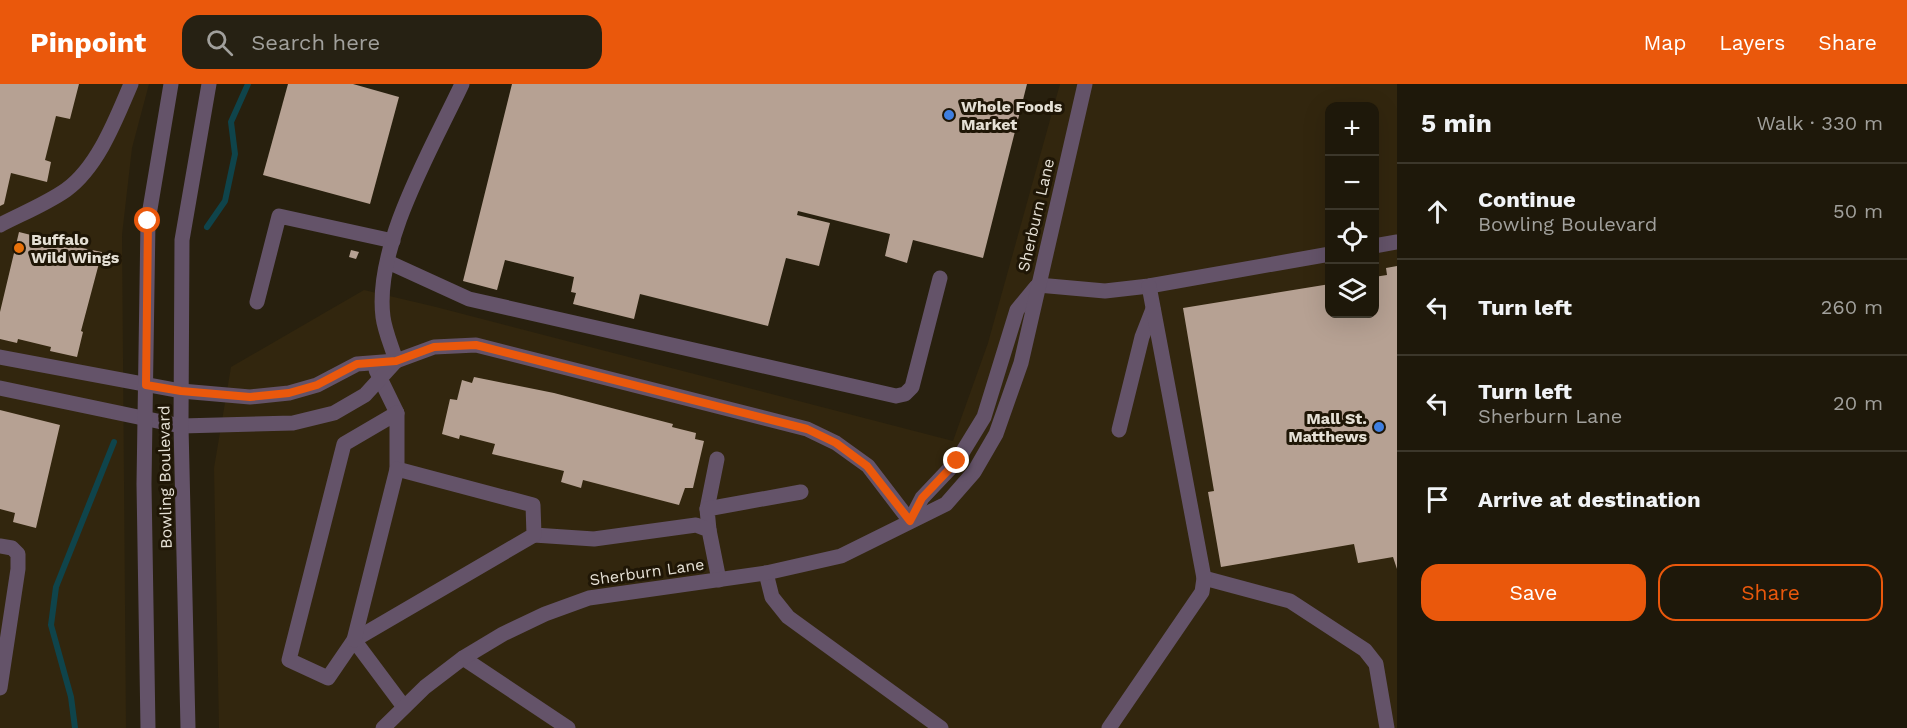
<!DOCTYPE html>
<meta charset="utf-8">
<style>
:root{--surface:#1e180a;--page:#262113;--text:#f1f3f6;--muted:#a1a09c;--line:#3c372b;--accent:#ea580c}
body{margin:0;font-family:"Work Sans",sans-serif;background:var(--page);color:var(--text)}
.controls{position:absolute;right:18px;top:18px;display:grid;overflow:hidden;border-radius:12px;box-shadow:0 6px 24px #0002}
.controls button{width:54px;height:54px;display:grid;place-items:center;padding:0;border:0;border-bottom:2px solid var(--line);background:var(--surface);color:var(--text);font:30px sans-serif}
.stop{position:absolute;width:18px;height:18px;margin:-14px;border:4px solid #ea580c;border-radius:50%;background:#fff}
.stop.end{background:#ea580c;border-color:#fff;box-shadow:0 2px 6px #0008}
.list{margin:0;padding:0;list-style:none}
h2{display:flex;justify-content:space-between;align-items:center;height:78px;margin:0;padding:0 24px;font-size:26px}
h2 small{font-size:20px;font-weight:400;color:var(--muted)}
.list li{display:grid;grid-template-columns:39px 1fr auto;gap:18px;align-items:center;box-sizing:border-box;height:96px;padding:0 24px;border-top:2px solid var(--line)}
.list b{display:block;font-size:22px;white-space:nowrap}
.list p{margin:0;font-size:20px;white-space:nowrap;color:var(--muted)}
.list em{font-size:20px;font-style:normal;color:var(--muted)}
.actions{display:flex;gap:12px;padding:18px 24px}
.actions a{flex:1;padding:14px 0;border:2px solid var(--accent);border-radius:18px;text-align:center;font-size:21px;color:var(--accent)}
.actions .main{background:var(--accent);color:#fff}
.icon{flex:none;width:33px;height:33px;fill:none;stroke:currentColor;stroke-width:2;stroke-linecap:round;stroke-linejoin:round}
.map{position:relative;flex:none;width:1397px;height:644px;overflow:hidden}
header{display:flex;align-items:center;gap:36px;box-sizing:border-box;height:84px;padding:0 30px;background:var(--accent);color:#fff}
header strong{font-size:28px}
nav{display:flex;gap:33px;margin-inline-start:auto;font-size:21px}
.search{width:420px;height:54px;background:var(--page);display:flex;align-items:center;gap:15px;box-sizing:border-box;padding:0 21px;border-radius:18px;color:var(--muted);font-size:22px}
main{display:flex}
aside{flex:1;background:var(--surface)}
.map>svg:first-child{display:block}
.built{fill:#32260e;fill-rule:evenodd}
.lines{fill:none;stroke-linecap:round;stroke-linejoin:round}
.stream{stroke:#0f444b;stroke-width:6}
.building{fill:#b6a193}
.minor{stroke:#645369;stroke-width:15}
.route{stroke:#ea580c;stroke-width:8}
.shop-dot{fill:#3f7fe0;stroke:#1f1606;stroke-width:2}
.food-dot{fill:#e8710a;stroke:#1f1606;stroke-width:2}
.labels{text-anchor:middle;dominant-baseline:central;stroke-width:6;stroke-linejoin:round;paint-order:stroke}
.poi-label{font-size:16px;font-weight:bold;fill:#e5e0d5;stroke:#1f1606;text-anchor:start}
.street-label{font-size:16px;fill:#e5e0d5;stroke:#1f1606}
</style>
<header>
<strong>Pinpoint</strong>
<div class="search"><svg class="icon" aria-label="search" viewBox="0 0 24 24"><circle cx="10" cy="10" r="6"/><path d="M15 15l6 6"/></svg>Search here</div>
<nav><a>Map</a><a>Layers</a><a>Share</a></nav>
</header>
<main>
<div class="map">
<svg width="1397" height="644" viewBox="0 0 1397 644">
<rect width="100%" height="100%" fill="#28200e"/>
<g class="built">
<polygon points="0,0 149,0 132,64 122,151 126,644 0,644"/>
<path d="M1060,0h337v644h-1178l-5,-260 17,-101 133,-77 72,17 517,134 35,-98zM1330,22h44v208h-44z"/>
</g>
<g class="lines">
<g class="stream">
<polyline points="207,143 225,117 235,70 231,38 248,0"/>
<polyline points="75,644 71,613 51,541 56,503 114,358"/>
</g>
</g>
<g class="building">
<polygon points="0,0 79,0 70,35 56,32 45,76 51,78 47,98 11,89 4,120 0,122"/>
<polygon points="288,0 353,0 399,13 370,120 263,91"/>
<polygon points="512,0 1027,0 983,174 913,156 907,179 885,172 890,150 798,127 797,131 830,139 819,182 786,174 768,242 640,210 634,235 573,220 576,209 571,208 574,193 505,176 497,206 463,197"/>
<polygon points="19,148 43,154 42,156 102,168 81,247 83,248 77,273 50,267 51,263 18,255 17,259 0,255 0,228"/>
<polygon points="351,166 359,168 356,175 349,173"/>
<polygon points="1397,182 1397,485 1393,473 1358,479 1354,460 1221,483 1208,408 1214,407 1183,224 1330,200 1330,230 1374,230 1374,193 1387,191 1386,184"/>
<polygon points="474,293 554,309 673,340 672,343 696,349 695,355 704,357 693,404 685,404 679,421 583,396 581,404 561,398 564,387 492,370 495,360 460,351 459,355 442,350 450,315 457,316 462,296 472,299"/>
<polygon points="0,326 60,341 36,444 13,438 15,429 0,425"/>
</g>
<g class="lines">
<g class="minor">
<path d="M0,141c21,-11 46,-21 66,-35 32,-23 50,-71 65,-106"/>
<polyline points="1374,162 1397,158"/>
<polyline points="388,178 469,215 896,312 905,310 912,303 940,194"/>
<polyline points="1038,201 1105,207 1149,202 1330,170"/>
<polyline points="257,218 279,132 393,157"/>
<polyline points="0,273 181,307 250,313 289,309 317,301 357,280 396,277 434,263 476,261 807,345 836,359 868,382 910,437"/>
<path d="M396,277c-4,-14 -11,-29 -13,-44 -9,-71 49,-169 79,-233"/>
<polyline points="376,286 397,329"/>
<polyline points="0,304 181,342 293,339 334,329 365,311 396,277"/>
<polyline points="1119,346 1142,253 1153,225"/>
<polyline points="707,425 717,375"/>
<polyline points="910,437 922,414 957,377 984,333 1017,226 1036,203"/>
<polyline points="709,446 707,425 801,408"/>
<polyline points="534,451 594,455 696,441 709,446 719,496"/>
<polyline points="0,462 12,464 18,470 18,485 0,604"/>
<polyline points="766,489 772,513 788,533 941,644"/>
<polyline points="1204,494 1290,517 1365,566 1376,580 1387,644"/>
<polyline points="354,556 534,451 533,421 397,385 397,329 344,360 289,576 328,594 354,556 404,623"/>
<polyline points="354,556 397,385"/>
<polyline points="463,574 568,644"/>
<polyline points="148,644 144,400 148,137 171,0"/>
<polyline points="188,644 181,342 182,156 209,0"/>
<polyline points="383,644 425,603 463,574 503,550 545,530 589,514 766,489 841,472 946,420 974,388 996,350 1021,279 1085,0"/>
<polyline points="1109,644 1202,508 1204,494 1149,202"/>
</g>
</g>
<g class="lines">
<polyline class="route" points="148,137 146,301 181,307 250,313 289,309 317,301 357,280 396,277 434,263 476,261 807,345 836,359 867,382 910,437 922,414 957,377"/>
</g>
<g class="shop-dot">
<circle cx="949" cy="31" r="6"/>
<circle cx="1379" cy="343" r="6"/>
</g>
<circle class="food-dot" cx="19" cy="164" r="6"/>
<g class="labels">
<g class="poi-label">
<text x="961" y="22">Whole Foods<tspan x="961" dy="18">Market</tspan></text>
<text x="31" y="155">Buffalo<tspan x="31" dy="18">Wild Wings</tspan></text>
<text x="1367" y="334" text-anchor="end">Mall St.<tspan x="1367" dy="18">Matthews</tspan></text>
</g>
<g class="street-label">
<text transform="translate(1036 131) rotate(-77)">Sherburn Lane</text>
<text transform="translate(165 393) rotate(-91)">Bowling Boulevard</text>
<text transform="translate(647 488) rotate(-8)">Sherburn Lane</text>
</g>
</g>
</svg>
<div class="controls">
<button>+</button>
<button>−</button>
<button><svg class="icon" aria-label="locate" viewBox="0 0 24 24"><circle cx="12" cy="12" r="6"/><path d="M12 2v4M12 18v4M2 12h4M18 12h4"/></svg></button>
<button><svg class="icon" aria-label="layers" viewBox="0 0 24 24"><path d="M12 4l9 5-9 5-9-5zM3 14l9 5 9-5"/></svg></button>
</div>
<div class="stop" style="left:148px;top:137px"></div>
<div class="stop end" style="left:957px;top:377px"></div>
</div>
<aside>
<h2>5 min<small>Walk · 330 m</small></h2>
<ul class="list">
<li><svg class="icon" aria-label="ahead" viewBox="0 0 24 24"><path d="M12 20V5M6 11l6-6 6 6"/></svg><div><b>Continue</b><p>Bowling Boulevard</p></div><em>50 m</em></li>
<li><svg class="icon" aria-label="left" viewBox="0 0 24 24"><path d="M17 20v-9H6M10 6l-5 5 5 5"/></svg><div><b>Turn left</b></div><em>260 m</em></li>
<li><svg class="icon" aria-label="left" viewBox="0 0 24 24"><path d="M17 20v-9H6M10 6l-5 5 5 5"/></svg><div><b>Turn left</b><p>Sherburn Lane</p></div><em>20 m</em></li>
<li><svg class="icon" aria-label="arrive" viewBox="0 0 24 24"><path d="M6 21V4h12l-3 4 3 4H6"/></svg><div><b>Arrive at destination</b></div></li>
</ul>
<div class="actions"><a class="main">Save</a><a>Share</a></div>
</aside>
</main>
